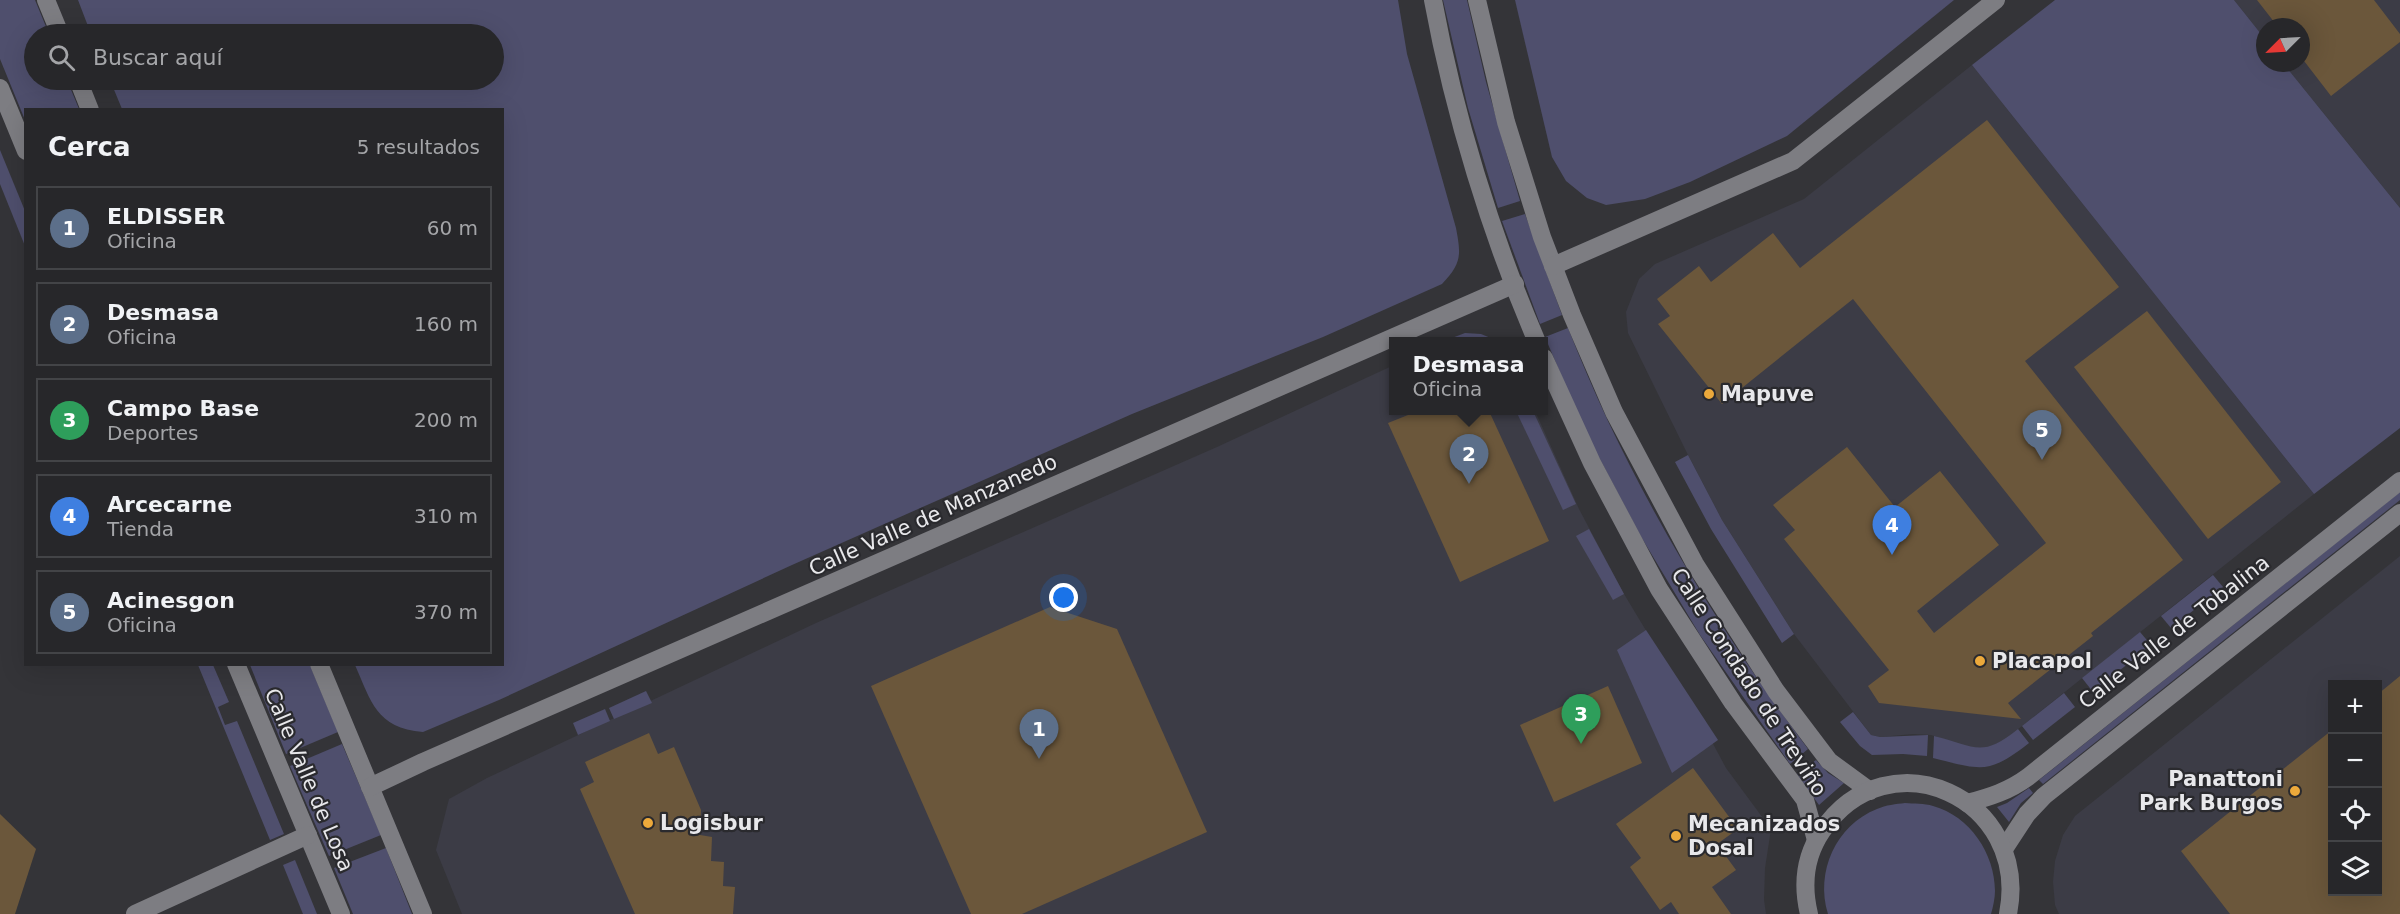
<!DOCTYPE html>
<html lang="es">
<meta charset="utf-8">
<style>
:root{--surface:#27272a;--page:#2f2f32;--text:#f1f3f6;--muted:#a4a5a8;--line:#434447;--accent:#ea580c}
body{margin:0;font-family:"DejaVu Sans",sans-serif;background:var(--page);color:var(--text)}
.controls{position:absolute;right:18px;bottom:18px;display:grid;overflow:hidden;border-radius:0px;box-shadow:0 6px 24px #0002}
.controls button{width:54px;height:54px;display:grid;place-items:center;padding:0;border:0;border-bottom:2px solid var(--line);background:var(--surface);color:var(--text);font:30px sans-serif}
.compass{position:absolute;left:2256px;top:18px;width:54px;height:54px;border-radius:50%;background:var(--surface);box-shadow:0 6px 24px #0002;rotate:246deg}
.you{position:absolute;left:1064px;top:598px;width:21px;height:21px;margin:-15px;border:4px solid #fff;border-radius:50%;background:#1a73e8;box-shadow:0 0 0 9px #1a73e833}
.badge{display:grid;place-items:center;width:39px;height:39px;border-radius:50%;background:var(--accent);color:#fff;font-size:20px;font-weight:700}
.pin{position:absolute;translate:-50% -50px;filter:drop-shadow(0 2px 3px #0008)}
.pin::after{content:'';position:absolute;top:32px;width:21px;height:18px;background:inherit;clip-path:polygon(0 0,100% 0,50% 100%)}
.popup{position:absolute;left:1389px;top:337px;width:159px;height:78px;box-sizing:border-box;display:grid;place-content:center;border-radius:0px;background:var(--surface);filter:drop-shadow(0 2px 4px #0005);font-size:20px;white-space:nowrap;color:var(--muted)}
.popup b{font-size:22px;color:var(--text)}
.popup::after{content:'';position:absolute;left:50%;top:100%;margin-left:-12px;border:12px solid transparent;border-top-color:var(--surface)}
.list{margin:0;padding:0;list-style:none}
h2{display:flex;justify-content:space-between;align-items:center;height:78px;margin:0;padding:0 24px;font-size:26px}
h2 small{font-size:20px;font-weight:400;color:var(--muted)}
.list li{display:grid;grid-template-columns:39px 1fr auto;gap:18px;align-items:center;box-sizing:border-box;height:84px;margin:0 12px 12px;padding:0 12px;border:2px solid var(--line);border-radius:0px}
.list b{display:block;font-size:22px;white-space:nowrap}
.list p{margin:0;font-size:20px;white-space:nowrap;color:var(--muted)}
.list em{font-size:20px;font-style:normal;color:var(--muted)}
.icon{flex:none;width:33px;height:33px;fill:none;stroke:currentColor;stroke-width:2;stroke-linecap:round;stroke-linejoin:round}
.map{position:relative;flex:none;width:2400px;height:914px;overflow:hidden}
.search{position:absolute;background:var(--surface);box-shadow:0 6px 24px #0002;left:24px;top:24px;width:480px;height:66px;display:flex;align-items:center;gap:15px;box-sizing:border-box;padding:0 21px;border-radius:33px;color:var(--muted);font-size:22px}
.panel{position:absolute;background:var(--surface);box-shadow:0 6px 24px #0002;left:24px;top:108px;width:480px;height:558px;border-radius:0px}
.map>svg:first-child{display:block}
.built{fill:#3c3c46;fill-rule:evenodd}
.green{fill:#4f4f6d}
.building{fill:#6b573b}
.lines{fill:none;stroke-linecap:round;stroke-linejoin:round}
.minor{stroke:#7d7d82;stroke-width:18}
.poi-dot{fill:#eca93b;stroke:#2a2a2e;stroke-width:2}
.labels{text-anchor:middle;dominant-baseline:central;stroke-width:4.5;stroke-linejoin:round;paint-order:stroke}
.poi-label{font-size:21px;font-weight:bold;fill:#e8e8eb;stroke:#2a2a2e;text-anchor:start}
.street-label{font-size:21px;fill:#e8e8eb;stroke:#2a2a2e}
</style>
<div class="map">
<svg width="2400" height="914" viewBox="0 0 2400 914">
<rect width="100%" height="100%" fill="#343438"/>
<g class="built">
<polygon points="2234,0 2400,0 2400,208 2283,63 2301,63 2301,27 2265,27 2265,39"/>
<polygon points="1972,65 2314,494 2003,741 1987,748 1974,749 1931,735 1913,734 1880,737 1871,735 1794,634 1722,520 1688,455 1628,333 1626,312 1639,279 1655,264 1804,199"/>
<polygon points="1394,365 1394,410 1535,411 1579,509 1624,594 1704,727 1726,768 1771,829 1765,868 1764,900 1766,914 462,914 436,850 449,799 487,778 816,623 1217,447"/>
<path d="M2400,556v358h-341l-4,-9 -2,-23 2,-21 8,-26 12,-19zM2332,684h46v208h-46z"/>
</g>
<g class="green">
<polygon points="0,0 35,0 49,34 34,34 34,80 67,80 79,109 26,110 25,120 0,59"/>
<path d="M78,0h1320l9,54 49,174c5,27 6,35 -14,56l-119,53 -191,77 -340,151 -293,135 -76,32c-47,-4 -52,-31 -68,-67l147,-1v-554l-380,-1 -12,-29h384v-46h-403z"/>
<polygon points="1443,0 1467,0 1486,82 1520,201 1498,208 1468,108"/>
<polygon points="1515,0 1954,0 1787,136 1690,182 1645,199 1606,205 1587,198 1566,181 1552,157"/>
<polygon points="2055,0 2234,0 2265,39 2265,63 2283,63 2400,208 2400,428 2314,494 1972,65"/>
<polygon points="0,150 25,211 25,246 0,184"/>
<polygon points="1525,214 1562,315 1540,324 1502,221"/>
<path d="M1568,328c59,151 143,291 240,421l-18,15 -90,-129 -60,-100 -56,-106 -39,-92z"/>
<polygon points="1465,333 1481,334 1498,341 1444,341"/>
<polygon points="1516,411 1533,411 1576,504 1563,510"/>
<polygon points="1688,455 1722,520 1794,634 1782,643 1711,529 1675,462"/>
<polygon points="2400,492 2400,500 2043,784 2039,780"/>
<polygon points="1589,529 1624,594 1613,600 1576,536"/>
<polygon points="2213,575 2223,587 2171,628 2161,616"/>
<polygon points="1646,630 1718,740 1672,773 1617,650"/>
<polygon points="2140,632 2151,645 2093,692 2082,678"/>
<polygon points="198,665 213,665 229,702 218,707 225,725 237,721 284,834 270,840"/>
<polygon points="250,665 310,665 338,732 286,754"/>
<polygon points="646,691 652,703 614,719 609,708"/>
<polygon points="2064,693 2075,707 2033,740 2022,726"/>
<polygon points="605,709 610,721 578,735 573,723"/>
<polygon points="1853,712 1871,735 1880,737 1928,735 1927,756 1903,754 1872,755 1860,746 1840,722"/>
<path d="M2018,729l11,14c-41,32 -47,27 -96,15l1,-22c41,10 47,23 84,-7z"/>
<polygon points="342,744 381,835 329,856 290,766"/>
<polygon points="1816,760 1828,773 1844,783 1819,805 1797,774"/>
<polygon points="2029,788 2033,793 2021,803 2009,822 1997,807 2007,803"/>
<path d="M1905,803c9,1 19,0 28,3 37,10 62,48 62,85 0,7 -2,16 -4,23h-163c-13,-42 8,-89 49,-105 9,-4 19,-5 28,-6z"/>
<polygon points="386,848 412,914 353,914 334,868"/>
<polygon points="295,860 317,914 303,914 283,865"/>
</g>
<g class="building">
<polygon points="2257,0 2374,0 2400,34 2400,42 2331,96 2301,57 2301,27 2278,27"/>
<polygon points="1987,120 2119,287 2025,361 2183,560 2091,633 2093,636 2008,703 2021,719 1879,703 1868,686 1889,670 1784,539 1795,530 1773,505 1847,447 1895,507 1940,471 1999,545 1917,611 1934,633 2046,543 1853,299 1722,404 1658,324 1670,316 1657,299 1699,266 1711,282 1773,233 1800,268"/>
<polygon points="2147,311 2281,482 2208,539 2074,367"/>
<polygon points="1418,411 1489,411 1549,541 1460,582 1388,423"/>
<polygon points="1050,607 1117,629 1207,832 1022,914 971,914 871,686"/>
<polygon points="2400,676 2400,914 2230,914 2181,851 2332,730 2332,891 2378,891 2378,694"/>
<polygon points="1608,686 1642,763 1554,802 1520,725"/>
<polygon points="649,733 658,754 674,747 701,810 700,835 712,837 711,861 724,862 723,886 735,887 733,914 635,914 580,789 594,782 585,762"/>
<polygon points="1693,768 1738,829 1717,844 1736,870 1712,887 1731,914 1679,914 1671,902 1660,910 1630,867 1641,858 1616,824"/>
<polygon points="0,814 36,849 15,914 0,914"/>
</g>
<g class="lines">
<g class="minor">
<polyline points="46,0 60,34"/>
<path d="M1433,0c21,114 58,235 104,342"/>
<polyline points="1477,0 1506,122 1542,237 1572,315 1614,412 1695,564 1776,691 1829,761 1870,791"/>
<polyline points="78,80 90,110"/>
<polyline points="0,88 26,151"/>
<polyline points="1553,266 1793,161 1996,0"/>
<polyline points="1544,358 1592,463 1659,589 1733,703 1805,800 1816,840"/>
<polyline points="236,664 341,914"/>
<polyline points="319,664 423,914"/>
<polyline points="370,787 423,762 1515,284"/>
<path d="M1967,803c23,-6 42,-12 61,-26l372,-296"/>
<polyline points="2004,849 2027,814 2044,796 2400,513"/>
<polyline points="135,914 308,835"/>
<path d="M1809,914c-7,-29 -4,-58 13,-83 66,-98 209,-33 186,83"/>
</g>
</g>
<g class="poi-dot">
<circle cx="1709" cy="394" r="6"/>
<circle cx="1980" cy="661" r="6"/>
<circle cx="2295" cy="791" r="6"/>
<circle cx="648" cy="823" r="6"/>
<circle cx="1676" cy="836" r="6"/>
</g>
<g class="labels">
<g class="poi-label">
<text x="1721" y="394">Mapuve</text>
<text x="1992" y="661">Placapol</text>
<text x="2283" y="779" text-anchor="end">Panattoni<tspan x="2283" dy="24">Park Burgos</tspan></text>
<text x="660" y="823">Logisbur</text>
<text x="1688" y="824">Mecanizados<tspan x="1688" dy="24">Dosal</tspan></text>
</g>
<g class="street-label">
<text transform="translate(933 515) rotate(-24)">Calle Valle de Manzanedo</text>
<text transform="translate(2174 632) rotate(-38)">Calle Valle de Tobalina</text>
<text transform="translate(1749 682) rotate(57)">Calle Condado de Treviño</text>
<text transform="translate(309 780) rotate(67)">Calle Valle de Losa</text>
</g>
</g>
</svg>
<div class="controls">
<button>+</button>
<button>−</button>
<button><svg class="icon" aria-label="locate" viewBox="0 0 24 24"><circle cx="12" cy="12" r="6"/><path d="M12 2v4M12 18v4M2 12h4M18 12h4"/></svg></button>
<button><svg class="icon" aria-label="layers" viewBox="0 0 24 24"><path d="M12 4l9 5-9 5-9-5zM3 14l9 5 9-5"/></svg></button>
</div>
<svg class="compass" viewBox="-18 -18 36 36"><path d="M0-13l5 13h-10z" fill="#e53935"/><path d="M0 13l5-13h-10z" fill="#a4a5a8"/></svg>
<div class="you"></div>
<div class="pin badge" style="left:1039px;top:759px;background:#5c6f8a">1</div>
<div class="pin badge" style="left:1469px;top:484px;background:#5c6f8a">2</div>
<div class="popup"><b>Desmasa</b>Oficina</div>
<div class="pin badge" style="left:1581px;top:744px;background:#2e9e5b">3</div>
<div class="pin badge" style="left:1892px;top:555px;background:#3f7fe0">4</div>
<div class="pin badge" style="left:2042px;top:460px;background:#5c6f8a">5</div>
<div class="search"><svg class="icon" aria-label="search" viewBox="0 0 24 24"><circle cx="10" cy="10" r="6"/><path d="M15 15l6 6"/></svg>Buscar aquí</div>
<section class="panel">
<h2>Cerca<small>5 resultados</small></h2>
<ul class="list">
<li><span class="badge" style="background:#5c6f8a">1</span><div><b>ELDISSER</b><p>Oficina</p></div><em>60 m</em></li>
<li><span class="badge" style="background:#5c6f8a">2</span><div><b>Desmasa</b><p>Oficina</p></div><em>160 m</em></li>
<li><span class="badge" style="background:#2e9e5b">3</span><div><b>Campo Base</b><p>Deportes</p></div><em>200 m</em></li>
<li><span class="badge" style="background:#3f7fe0">4</span><div><b>Arcecarne</b><p>Tienda</p></div><em>310 m</em></li>
<li><span class="badge" style="background:#5c6f8a">5</span><div><b>Acinesgon</b><p>Oficina</p></div><em>370 m</em></li>
</ul>
</section>
</div>
